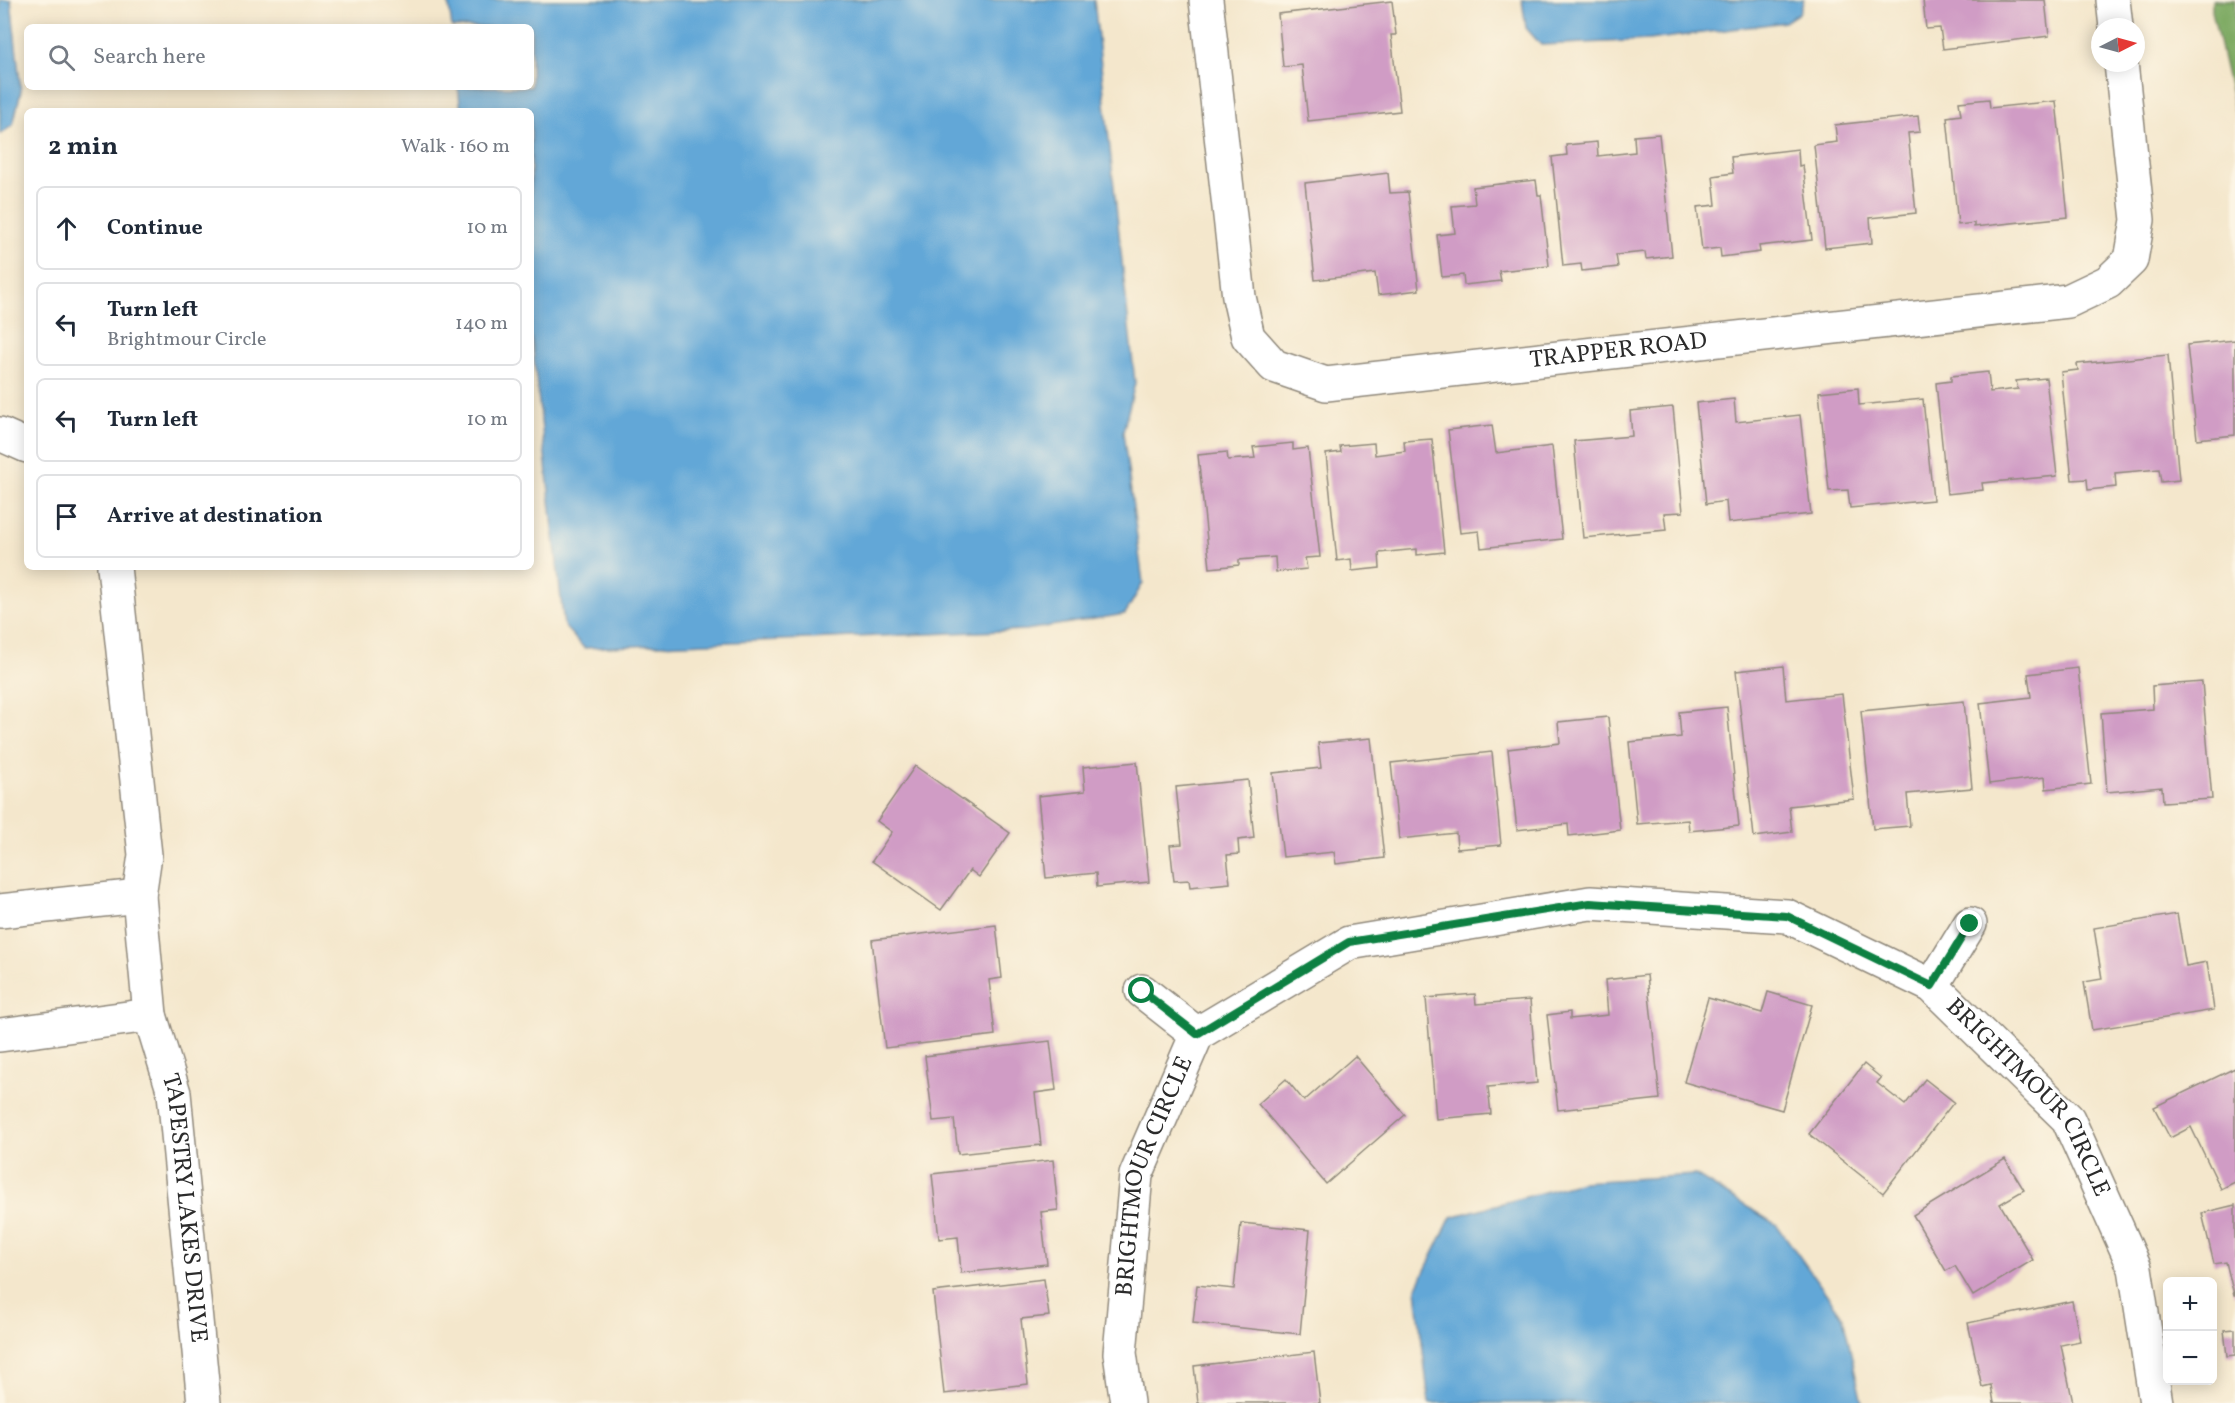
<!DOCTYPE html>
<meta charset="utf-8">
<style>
:root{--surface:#fff;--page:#f6f6f7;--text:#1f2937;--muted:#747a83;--line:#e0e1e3}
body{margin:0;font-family:Vollkorn,serif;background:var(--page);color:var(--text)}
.controls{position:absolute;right:18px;bottom:18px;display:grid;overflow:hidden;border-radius:9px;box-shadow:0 3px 15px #0003}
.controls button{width:54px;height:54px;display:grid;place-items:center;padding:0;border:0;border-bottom:2px solid var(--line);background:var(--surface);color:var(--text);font:30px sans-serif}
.compass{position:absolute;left:2091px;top:18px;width:54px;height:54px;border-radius:50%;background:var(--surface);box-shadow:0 3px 15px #0003;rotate:84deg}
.stop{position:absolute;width:18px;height:18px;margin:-14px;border:4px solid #0b8043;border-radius:50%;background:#fff}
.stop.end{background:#0b8043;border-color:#fff;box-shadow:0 2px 6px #0008}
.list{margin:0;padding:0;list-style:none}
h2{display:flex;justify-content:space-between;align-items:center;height:78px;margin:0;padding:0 24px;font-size:26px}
h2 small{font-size:20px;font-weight:400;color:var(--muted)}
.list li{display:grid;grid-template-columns:39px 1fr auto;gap:18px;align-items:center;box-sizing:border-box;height:84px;margin:0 12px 12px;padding:0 12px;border:2px solid var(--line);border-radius:9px}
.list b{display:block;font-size:22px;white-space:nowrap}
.list p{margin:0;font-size:20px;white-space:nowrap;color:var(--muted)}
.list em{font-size:20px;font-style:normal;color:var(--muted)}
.icon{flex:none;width:33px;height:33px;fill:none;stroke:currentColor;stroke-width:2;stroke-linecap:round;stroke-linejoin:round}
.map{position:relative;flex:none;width:2235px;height:1403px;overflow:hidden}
.search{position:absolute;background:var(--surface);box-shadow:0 3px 15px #0003;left:24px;top:24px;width:510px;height:66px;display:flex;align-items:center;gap:15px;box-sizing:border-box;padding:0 21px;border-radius:9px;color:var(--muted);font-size:22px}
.panel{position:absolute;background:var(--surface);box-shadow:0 3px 15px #0003;left:24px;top:108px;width:510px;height:462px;border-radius:9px}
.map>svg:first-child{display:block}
.forest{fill:#7eaa63;stroke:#546a47;stroke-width:1.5}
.water{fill:#62a7d7;stroke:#466981;stroke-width:1.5}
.building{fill:#d09cc5}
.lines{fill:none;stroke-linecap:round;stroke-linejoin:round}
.minor-casing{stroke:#90897c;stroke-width:36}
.minor{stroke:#fff;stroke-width:33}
.route{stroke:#0b8043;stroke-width:8}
.labels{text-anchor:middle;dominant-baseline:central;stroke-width:4.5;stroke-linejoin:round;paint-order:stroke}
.street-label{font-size:24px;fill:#2b2b2b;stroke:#fcf5e5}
</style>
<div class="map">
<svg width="2235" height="1403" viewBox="0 0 2235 1403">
<rect width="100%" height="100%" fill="#fcf5e5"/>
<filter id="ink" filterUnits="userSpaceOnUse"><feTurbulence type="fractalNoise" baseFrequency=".0167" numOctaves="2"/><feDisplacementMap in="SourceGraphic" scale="12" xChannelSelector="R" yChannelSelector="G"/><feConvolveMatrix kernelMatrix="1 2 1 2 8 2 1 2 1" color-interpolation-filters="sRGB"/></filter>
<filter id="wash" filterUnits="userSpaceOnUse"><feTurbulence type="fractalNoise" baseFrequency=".008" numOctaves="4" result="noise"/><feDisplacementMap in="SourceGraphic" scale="24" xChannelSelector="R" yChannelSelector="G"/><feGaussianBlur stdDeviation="1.35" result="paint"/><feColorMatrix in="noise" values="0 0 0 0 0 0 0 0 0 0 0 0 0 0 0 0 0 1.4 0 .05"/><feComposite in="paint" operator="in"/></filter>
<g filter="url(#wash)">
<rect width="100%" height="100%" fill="#f4e7cc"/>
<polygon class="forest" points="2212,0 2235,0 2235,112 2212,11"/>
<g class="water">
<polygon points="0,0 11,0 21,91 13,125 0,134"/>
<polygon points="448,0 1094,0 1135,383 1123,432 1143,583 1125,614 1026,630 584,648 564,626 531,332 531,111 461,111 458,87 531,87 531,27 452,27"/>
<polygon points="1522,0 1804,0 1799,13 1785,22 1649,40 1541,45 1526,28"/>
<polygon points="1695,1175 1777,1225 1843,1317 1862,1403 1429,1403 1416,1289 1451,1217 1581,1182"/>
</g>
<g id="blocks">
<g class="building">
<polygon points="1923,0 2045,0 2049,36 1943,49 1940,28 1926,29"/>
<polygon points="1392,1 1396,35 1391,35 1400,111 1308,121 1302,65 1283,67 1278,14"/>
<polygon points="1989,99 1990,108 2056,101 2068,217 1974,227 1974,223 1958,225 1947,117 1961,115 1959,102"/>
<polygon points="1918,116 1920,132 1908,133 1916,213 1870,218 1872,243 1825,248 1814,145 1837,142 1835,125"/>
<polygon points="1659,134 1672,256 1646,259 1645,252 1616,255 1618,267 1582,271 1581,264 1563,266 1552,157 1567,155 1566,145 1597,142 1598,156 1635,152 1634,136"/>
<polygon points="1798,149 1799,166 1803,165 1812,240 1759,246 1760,252 1721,257 1720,248 1702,250 1697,207 1716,205 1713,176 1733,173 1731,157"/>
<polygon points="1388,173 1390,193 1408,192 1419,290 1378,295 1375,273 1315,280 1305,183"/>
<polygon points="1536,180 1538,195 1541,195 1549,266 1499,271 1501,281 1464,285 1463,275 1442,277 1437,235 1455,233 1452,206 1475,204 1473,187"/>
<polygon points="2235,340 2235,435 2197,439 2187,345"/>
<polygon points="2168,355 2179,480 2161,482 2159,469 2115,473 2116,487 2088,490 2087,479 2072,480 2061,372 2078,370 2077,364"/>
<polygon points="1988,372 1990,392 2018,389 2016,381 2046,378 2057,476 1982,483 1983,490 1947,494 1936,383 1951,381 1951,376"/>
<polygon points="1858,388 1859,405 1923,399 1933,500 1850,508 1848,490 1829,491 1819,392"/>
<polygon points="1734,399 1736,422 1800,415 1811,514 1728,523 1726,501 1706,504 1696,403"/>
<polygon points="1673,407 1683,512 1664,513 1666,530 1583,538 1574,441 1632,436 1630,411"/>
<polygon points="1492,425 1496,453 1552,446 1562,539 1481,548 1479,531 1460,533 1448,430"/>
<polygon points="1432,439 1444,552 1417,555 1417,549 1379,553 1380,568 1352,571 1351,559 1337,561 1326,454 1341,452 1340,446 1374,443 1375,455 1405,451 1404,441"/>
<polygon points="1293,443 1293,450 1308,448 1320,557 1305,558 1307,569 1276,572 1275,557 1239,560 1239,565 1210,568 1198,455 1227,452 1228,460 1255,458 1253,447"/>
<polygon points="1783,666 1786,700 1842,694 1854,799 1789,806 1792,832 1754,837 1736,671"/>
<polygon points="2078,668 2091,784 2046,789 2045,777 1989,784 1980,703 2031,697 2028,674"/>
<polygon points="2202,682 2212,799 2163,802 2162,787 2107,792 2101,713 2153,709 2152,686"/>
<polygon points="1964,701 1972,788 1907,794 1910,826 1873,829 1861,711"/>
<polygon points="1727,707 1739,826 1689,831 1688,820 1637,824 1629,742 1681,737 1679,712"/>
<polygon points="1608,717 1620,830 1569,836 1568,824 1517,830 1508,749 1560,743 1558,722"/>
<polygon points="1371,738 1384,858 1336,864 1334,852 1283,857 1273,773 1321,768 1318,743"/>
<polygon points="1492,752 1501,845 1457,849 1456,833 1399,839 1391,763"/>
<polygon points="1137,762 1149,882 1097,887 1096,873 1046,878 1038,796 1085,791 1083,767"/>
<polygon points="915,766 1010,833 979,877 970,870 941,910 872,861 892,832 877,821"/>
<polygon points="1248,780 1254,838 1238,840 1239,854 1227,855 1230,883 1190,887 1189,880 1174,881 1170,845 1182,844 1176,787"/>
<polygon points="2177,914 2186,966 2207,962 2214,1010 2092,1030 2084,982 2102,979 2094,928"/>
<polygon points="996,925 1002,978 989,980 995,1035 885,1048 872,940"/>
<polygon points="1647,975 1660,1099 1558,1110 1547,1015 1570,1012 1570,1019 1608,1015 1605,980"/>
<polygon points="1768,992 1812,1005 1782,1110 1684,1082 1708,998 1762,1013"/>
<polygon points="1475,994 1476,1004 1530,1000 1537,1083 1488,1087 1491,1114 1436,1119 1426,998"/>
<polygon points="1050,1041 1056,1090 1035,1093 1041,1145 958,1154 954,1119 933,1121 925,1056"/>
<polygon points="1355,1056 1405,1115 1326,1184 1258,1104 1286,1079 1304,1101"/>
<polygon points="1864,1064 1881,1078 1877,1083 1905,1105 1925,1079 1954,1102 1883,1193 1809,1134"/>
<polygon points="2235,1068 2235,1182 2221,1189 2191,1127 2170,1138 2154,1107"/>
<polygon points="2005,1159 2024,1190 2000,1204 2033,1260 1973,1296 1955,1266 1946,1271 1913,1215"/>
<polygon points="1053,1160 1058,1210 1041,1212 1047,1264 961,1273 958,1237 939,1239 932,1174"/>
<polygon points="2235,1205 2235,1295 2234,1295 2226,1262 2214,1264 2202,1213"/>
<polygon points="1241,1223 1310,1230 1300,1334 1193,1323 1197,1285 1234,1289"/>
<polygon points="1044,1279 1049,1316 1021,1319 1028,1384 944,1394 933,1292"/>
<polygon points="2072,1301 2080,1341 2061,1345 2073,1403 1994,1403 1991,1385 1982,1387 1968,1323"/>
<polygon points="2235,1329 2235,1355 2227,1356 2224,1330"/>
<polygon points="1314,1352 1320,1403 1198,1403 1194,1366"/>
</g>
</g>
</g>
<g filter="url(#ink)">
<use href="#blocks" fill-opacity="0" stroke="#90897c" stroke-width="1.5"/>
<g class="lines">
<g class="minor-casing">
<g id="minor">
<path id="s1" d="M1206,0l33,297 9,40 26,29 52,18 742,-83 40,-19 23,-22 7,-40 -17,-157"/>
<polyline points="2113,0 2116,27"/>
<polyline points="0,434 27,446"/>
<path id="s2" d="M114,567l31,288 -6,41 11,119 24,78 30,310"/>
<polyline points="0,911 139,896"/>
<polyline points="1932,986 1970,924"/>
<polyline points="1142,991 1197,1034"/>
<polyline points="0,1035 150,1015"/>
<path id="s3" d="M1127,1403l-7,-50 16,-178 61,-141 152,-91 241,-40 197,13 145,70 136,133 67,149 21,135"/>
</g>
</g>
<use href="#minor" class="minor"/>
</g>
</g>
<g class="lines" filter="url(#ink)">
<polyline class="route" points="1142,991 1197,1034 1349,942 1590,903 1787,916 1932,986 1970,924"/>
</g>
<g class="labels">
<g class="street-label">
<text stroke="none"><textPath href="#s1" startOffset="728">TRAPPER ROAD</textPath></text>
<text stroke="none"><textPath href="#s3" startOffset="1312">BRIGHTMOUR CIRCLE</textPath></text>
<text stroke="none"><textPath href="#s3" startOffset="232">BRIGHTMOUR CIRCLE</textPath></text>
<text stroke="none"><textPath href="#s2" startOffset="648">TAPESTRY LAKES DRIVE</textPath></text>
</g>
</g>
</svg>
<div class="controls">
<button>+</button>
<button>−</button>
</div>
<svg class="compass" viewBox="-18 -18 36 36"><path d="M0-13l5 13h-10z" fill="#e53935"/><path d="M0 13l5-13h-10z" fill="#747a83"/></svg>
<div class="stop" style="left:1142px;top:991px"></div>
<div class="stop end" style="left:1970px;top:924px"></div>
<div class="search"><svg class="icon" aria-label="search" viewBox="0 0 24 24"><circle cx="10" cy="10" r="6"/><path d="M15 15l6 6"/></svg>Search here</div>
<section class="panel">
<h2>2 min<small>Walk · 160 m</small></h2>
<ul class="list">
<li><svg class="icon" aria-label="ahead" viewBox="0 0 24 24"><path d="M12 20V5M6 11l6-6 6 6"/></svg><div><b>Continue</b></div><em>10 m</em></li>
<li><svg class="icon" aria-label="left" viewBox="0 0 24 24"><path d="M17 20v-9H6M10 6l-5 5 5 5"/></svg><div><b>Turn left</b><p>Brightmour Circle</p></div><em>140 m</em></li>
<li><svg class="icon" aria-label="left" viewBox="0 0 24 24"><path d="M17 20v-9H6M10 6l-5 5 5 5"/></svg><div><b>Turn left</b></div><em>10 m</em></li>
<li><svg class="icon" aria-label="arrive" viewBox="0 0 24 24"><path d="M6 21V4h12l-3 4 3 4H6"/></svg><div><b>Arrive at destination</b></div></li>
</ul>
</section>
</div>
